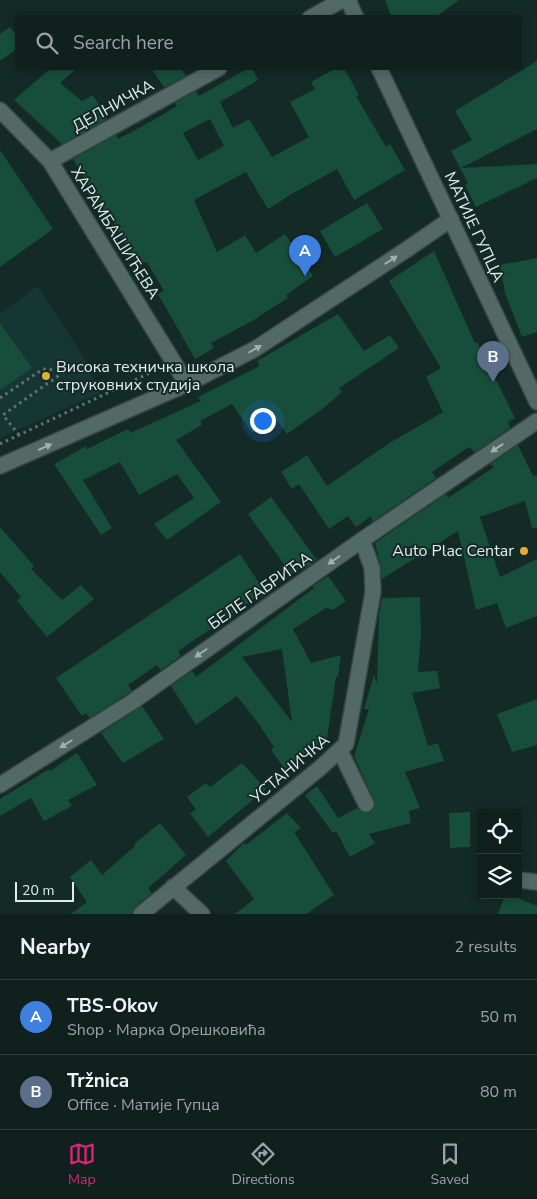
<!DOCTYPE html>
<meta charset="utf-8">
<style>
:root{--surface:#0f201d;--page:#1d2d2a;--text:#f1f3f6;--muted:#9ba3a4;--line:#2f3e3b;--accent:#db2777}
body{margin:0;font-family:"Nunito Sans",sans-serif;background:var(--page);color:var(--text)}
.controls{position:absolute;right:15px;bottom:15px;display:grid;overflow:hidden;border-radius:5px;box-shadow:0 2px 8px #0003}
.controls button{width:45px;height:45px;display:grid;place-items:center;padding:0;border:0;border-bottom:1px solid var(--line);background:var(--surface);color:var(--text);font:25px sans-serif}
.scale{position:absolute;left:15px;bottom:12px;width:59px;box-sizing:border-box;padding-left:5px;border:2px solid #e0edeb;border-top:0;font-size:14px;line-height:18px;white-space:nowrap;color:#e0edeb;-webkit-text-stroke:4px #142a27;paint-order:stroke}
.you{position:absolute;left:262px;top:420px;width:18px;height:18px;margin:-12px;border:4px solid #fff;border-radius:50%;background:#1a73e8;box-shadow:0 0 0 8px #1a73e833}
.badge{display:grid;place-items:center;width:32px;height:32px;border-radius:50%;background:var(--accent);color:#fff;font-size:16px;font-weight:700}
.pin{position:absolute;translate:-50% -41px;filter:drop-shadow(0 1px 2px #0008)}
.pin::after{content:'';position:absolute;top:26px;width:18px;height:15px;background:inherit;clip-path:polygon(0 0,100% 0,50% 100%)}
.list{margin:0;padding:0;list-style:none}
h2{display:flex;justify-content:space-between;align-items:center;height:65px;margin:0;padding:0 20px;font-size:21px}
h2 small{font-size:16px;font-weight:400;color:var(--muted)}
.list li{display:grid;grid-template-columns:32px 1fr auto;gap:15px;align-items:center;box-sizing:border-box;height:75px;padding:0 20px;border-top:1px solid var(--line)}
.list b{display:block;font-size:19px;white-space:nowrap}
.list p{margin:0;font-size:16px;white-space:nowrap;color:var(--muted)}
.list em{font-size:16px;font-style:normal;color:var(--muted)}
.icon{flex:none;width:28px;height:28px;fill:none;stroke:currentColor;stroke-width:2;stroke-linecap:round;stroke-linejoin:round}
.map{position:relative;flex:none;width:537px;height:914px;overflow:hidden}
.search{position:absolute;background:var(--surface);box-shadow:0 2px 8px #0003;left:15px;right:15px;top:15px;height:55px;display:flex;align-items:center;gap:12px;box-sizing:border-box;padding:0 18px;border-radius:5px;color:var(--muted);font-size:19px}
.sheet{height:215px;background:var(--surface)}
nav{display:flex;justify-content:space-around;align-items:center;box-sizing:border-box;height:70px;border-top:1px solid var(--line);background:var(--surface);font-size:14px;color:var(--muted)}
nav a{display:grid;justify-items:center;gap:2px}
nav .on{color:var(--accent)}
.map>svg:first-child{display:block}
.built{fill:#163633}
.building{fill:#174d3b;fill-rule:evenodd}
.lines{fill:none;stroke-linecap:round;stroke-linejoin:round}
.minor-casing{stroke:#364745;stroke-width:18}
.path{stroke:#617471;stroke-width:3;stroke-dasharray:2.5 4;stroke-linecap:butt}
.minor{stroke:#526966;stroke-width:15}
.oneway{fill:#a0b2af}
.poi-dot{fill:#e3ae35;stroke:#142a27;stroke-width:2}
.labels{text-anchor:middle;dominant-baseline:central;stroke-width:4;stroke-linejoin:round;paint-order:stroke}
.street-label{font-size:16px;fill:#e0edeb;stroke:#142a27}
.poi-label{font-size:16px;fill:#e0edeb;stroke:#142a27;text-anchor:start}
</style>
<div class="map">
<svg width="537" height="914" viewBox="0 0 537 914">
<rect width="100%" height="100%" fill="#142a27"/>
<polygon class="built" points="38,286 84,358 100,393 0,438 0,314"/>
<g class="building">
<polygon points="385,0 459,0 434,18 392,18"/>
<polygon points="10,27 18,37 18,48 0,61 0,34"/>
<polygon points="537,61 537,129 461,168 537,164 537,178 476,207 465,185 468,183 451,151 472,140 455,111"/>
<polygon points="51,68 77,68 60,83 82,101 93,95 107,119 62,144 14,100"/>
<polygon points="151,68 181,68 186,76 164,87"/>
<path d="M249,68h3l6,12 -38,22 13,26 16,-9 23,38 37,-20 -19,-35 25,-13 -4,-7 25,-14h8l15,27 -3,1 30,51 4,-3 15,26 -51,30 -17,-31 -51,28v1l-18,11 -22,-37 -52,28 23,52 28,-17 11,18 29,-19 28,42 -27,19 2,3 -29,18v1l-48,26 3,5 -19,11 -37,-65 6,-3 -17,-29 -9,4 -12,-23h-2l-13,-26 -3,1 -35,-59 43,-24 2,4 32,-17 27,-16 -2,-3 21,-12 3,5zM210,119l14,27 -26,14 -15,-27z"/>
<polygon points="0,150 53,229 0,267"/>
<polygon points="367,203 383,229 335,257 320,231"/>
<polygon points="434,251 475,343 477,342 515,418 508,422 510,428 475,452 469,447 432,472 436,478 372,522 371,516 356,527 348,516 329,529 299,484 292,489 281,472 307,455 327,486 388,444 443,412 426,377 441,368 389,281"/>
<polygon points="537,258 537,332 522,337 505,293 500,265"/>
<polygon points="338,314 364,351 390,335 399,348 339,388 342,392 325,407 287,434 274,417 252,433 232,404 200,421 202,425 176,440 221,502 167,540 154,524 194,498 177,474 139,495 120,462 83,480 112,528 101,535 54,464 86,446 87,449 128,429 130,433 201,401 198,397 260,366 257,361"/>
<polygon points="0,323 32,368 0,390"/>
<polygon points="518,445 533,476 537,475 537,528 532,528 525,501 480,517 500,577 537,559 537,616 506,628 497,603 476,610 458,531 382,579 381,567 375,543 446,494 448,498 494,467 490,464"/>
<polygon points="271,497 317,560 302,571 300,568 291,574 248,514"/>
<polygon points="0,527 34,566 31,569 62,600 81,585 94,599 47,637 17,601 21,597 0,572"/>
<polygon points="240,554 265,592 178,651 181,656 161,670 157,665 128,685 132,691 127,694 90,718 86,713 82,716 56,678"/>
<path d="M328,576l18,25 -13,9 -7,-2 -33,21 18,34 30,-8 -3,22h-2l-9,61 -40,34 -16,-22 3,-3 -16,-24 -21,-27 -41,29 -25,-39 21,-15 4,6 118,-89 -1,-2zM282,649l10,73 -50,-65z"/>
<polygon points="420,597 421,633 418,672 437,671 440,688 412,693 428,746 438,743 444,761 405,772 420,808 409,811 411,823 369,834 375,843 350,857 336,831 333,833 305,795 317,786 338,818 357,808 360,811 365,813 371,812 374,809 374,800 354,756 369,709 364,709 374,675 377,684 379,615 382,598"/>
<polygon points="537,699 537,745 512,752 497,714"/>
<polygon points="142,706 164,739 123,763 101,733"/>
<polygon points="77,753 97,785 68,800 72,806 44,821 31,798 0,816 0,799 49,769 50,771"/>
<polygon points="242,763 266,789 208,837 190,813 196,810 187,797 206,783 210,787"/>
<polygon points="470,812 470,847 450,848 449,813"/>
<polygon points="287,813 301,828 294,832 334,895 306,914 235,914 254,899 226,861 245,842 246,845"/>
<polygon points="160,823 186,855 148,888 152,893 135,907 132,914 71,914 87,902 70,877 91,860 102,875 135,846 134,844"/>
<polygon points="505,895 511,895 537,906 537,914 498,914"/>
</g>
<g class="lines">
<g class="minor-casing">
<g id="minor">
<polyline points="348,0 356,18"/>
<polyline points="310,18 342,0"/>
<polyline points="379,68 537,402"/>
<polyline points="0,110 50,161 187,384"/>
<polyline points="50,161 219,68"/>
<polyline points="0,466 187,384 255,349 406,250 451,219"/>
<polyline points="340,751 366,804"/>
<polyline points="0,785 132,702 362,540 537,421"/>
<polyline points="518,880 537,882"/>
<polyline points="173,887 202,914"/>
<polyline points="141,914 320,768 346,744 373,592 372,568 362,540"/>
</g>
</g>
<g class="path">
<polyline points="0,398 43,369 65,371"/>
<polyline points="19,435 3,415 65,371"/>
<polyline points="0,444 160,368"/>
</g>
<use href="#minor" class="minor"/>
</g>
<defs><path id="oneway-solid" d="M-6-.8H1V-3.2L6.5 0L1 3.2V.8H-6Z" transform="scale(1.25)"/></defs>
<g class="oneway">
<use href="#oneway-solid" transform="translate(391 260) rotate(-33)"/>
<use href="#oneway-solid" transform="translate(255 349) rotate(-30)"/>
<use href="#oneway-solid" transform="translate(45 447) rotate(-24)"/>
<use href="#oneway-solid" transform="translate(497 448) rotate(146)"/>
<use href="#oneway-solid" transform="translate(334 560) rotate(145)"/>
<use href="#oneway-solid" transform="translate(201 653) rotate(145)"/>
<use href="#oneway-solid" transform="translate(66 744) rotate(148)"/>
</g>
<g class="poi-dot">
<circle cx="46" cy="376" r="5"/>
<circle cx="524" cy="551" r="5"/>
</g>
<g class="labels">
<g class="street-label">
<text transform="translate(113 106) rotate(-29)">ДЕЛНИЧКА</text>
<text transform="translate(474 227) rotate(65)">МАТИЈЕ ГУПЦА</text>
<text transform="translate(115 233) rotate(58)">ХАРАМБАШИЋЕВА</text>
<text transform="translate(260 591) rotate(-35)">БЕЛЕ ГАБРИЋА</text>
<text transform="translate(290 769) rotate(-40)">УСТАНИЧКА</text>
</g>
<g class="poi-label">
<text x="56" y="367">Висока техничка школа<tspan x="56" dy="18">струковних студија</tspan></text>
<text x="514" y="551" text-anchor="end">Auto Plac Centar</text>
</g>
</g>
</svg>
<div class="controls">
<button><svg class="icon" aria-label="locate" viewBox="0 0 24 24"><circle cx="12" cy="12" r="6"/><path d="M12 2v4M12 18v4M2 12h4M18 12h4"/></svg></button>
<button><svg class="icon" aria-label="layers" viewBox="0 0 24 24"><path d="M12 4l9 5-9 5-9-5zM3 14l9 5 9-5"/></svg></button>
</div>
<div class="scale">20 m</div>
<div class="you"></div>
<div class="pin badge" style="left:305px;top:276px;background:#3f7fe0">A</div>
<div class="pin badge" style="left:493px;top:382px;background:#5c6f8a">B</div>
<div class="search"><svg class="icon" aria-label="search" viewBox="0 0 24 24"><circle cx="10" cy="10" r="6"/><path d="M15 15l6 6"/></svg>Search here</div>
</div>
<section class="sheet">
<h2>Nearby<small>2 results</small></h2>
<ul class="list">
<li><span class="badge" style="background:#3f7fe0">A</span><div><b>TBS-Okov</b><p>Shop · Марка Орешковића</p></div><em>50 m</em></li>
<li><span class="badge" style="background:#5c6f8a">B</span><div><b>Tržnica</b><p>Office · Матије Гупца</p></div><em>80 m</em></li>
</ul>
</section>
<nav>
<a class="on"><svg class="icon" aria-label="map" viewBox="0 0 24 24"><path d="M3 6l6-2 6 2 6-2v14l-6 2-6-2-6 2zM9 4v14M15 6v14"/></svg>Map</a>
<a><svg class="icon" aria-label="directions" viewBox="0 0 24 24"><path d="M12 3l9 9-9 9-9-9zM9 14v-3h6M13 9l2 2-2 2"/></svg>Directions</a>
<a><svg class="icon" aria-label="saved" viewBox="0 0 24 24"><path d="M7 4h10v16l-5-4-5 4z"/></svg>Saved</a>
</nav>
